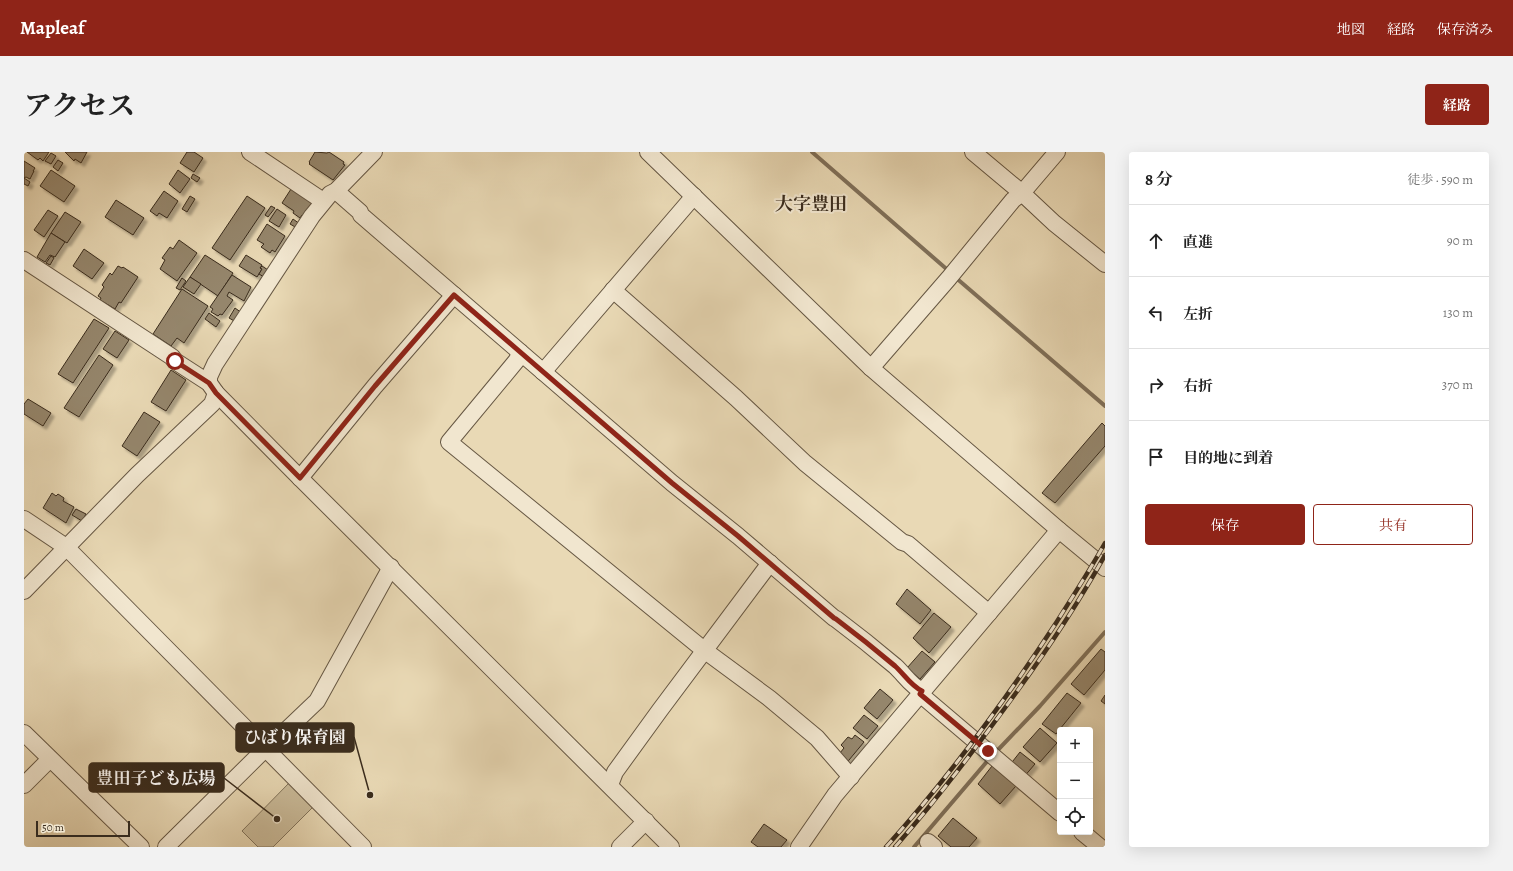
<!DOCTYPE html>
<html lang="ja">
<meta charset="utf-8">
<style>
:root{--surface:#fff;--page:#f2f2f2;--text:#222;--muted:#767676;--line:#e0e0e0;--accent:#8f2418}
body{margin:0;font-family:Alegreya,"Noto Serif JP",serif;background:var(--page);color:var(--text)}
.controls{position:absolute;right:12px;bottom:12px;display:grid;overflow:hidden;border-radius:4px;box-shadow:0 4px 16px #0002}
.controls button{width:36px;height:36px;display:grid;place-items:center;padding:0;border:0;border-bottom:1px solid var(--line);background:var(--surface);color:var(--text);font:20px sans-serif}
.scale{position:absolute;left:12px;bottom:10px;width:94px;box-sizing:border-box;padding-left:4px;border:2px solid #3a2c1d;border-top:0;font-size:11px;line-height:14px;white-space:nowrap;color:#3a2c1d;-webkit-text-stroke:3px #f1e6cf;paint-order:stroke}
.stop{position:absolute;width:12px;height:12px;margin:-9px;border:3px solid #8f2418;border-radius:50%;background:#fff}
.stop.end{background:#8f2418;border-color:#fff;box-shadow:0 1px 4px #0008}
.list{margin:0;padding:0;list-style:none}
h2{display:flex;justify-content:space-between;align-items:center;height:52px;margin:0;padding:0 16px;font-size:17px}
h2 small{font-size:13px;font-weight:400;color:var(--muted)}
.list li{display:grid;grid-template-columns:26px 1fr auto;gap:12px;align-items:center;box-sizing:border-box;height:72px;padding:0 16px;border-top:1px solid var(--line)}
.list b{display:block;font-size:15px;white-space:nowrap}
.list em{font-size:13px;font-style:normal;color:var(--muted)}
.actions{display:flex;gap:8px;padding:12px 16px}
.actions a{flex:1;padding:9px 0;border:1px solid var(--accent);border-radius:4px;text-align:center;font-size:14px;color:var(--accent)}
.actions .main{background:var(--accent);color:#fff}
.icon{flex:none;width:22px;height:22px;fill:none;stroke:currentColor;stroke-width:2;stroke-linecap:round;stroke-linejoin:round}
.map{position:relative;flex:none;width:1081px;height:695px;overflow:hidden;border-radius:4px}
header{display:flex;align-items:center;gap:24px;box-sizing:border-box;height:56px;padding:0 20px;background:var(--accent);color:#fff}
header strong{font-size:19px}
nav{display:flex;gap:22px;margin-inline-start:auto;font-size:14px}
.intro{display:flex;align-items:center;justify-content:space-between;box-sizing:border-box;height:96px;padding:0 24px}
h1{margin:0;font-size:28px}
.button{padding:10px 18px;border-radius:4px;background:var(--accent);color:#fff;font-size:14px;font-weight:700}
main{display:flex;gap:24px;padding:0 24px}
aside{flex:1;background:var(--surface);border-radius:4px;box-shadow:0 4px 16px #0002}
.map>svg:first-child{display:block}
.green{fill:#cbbc9b;stroke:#82745c}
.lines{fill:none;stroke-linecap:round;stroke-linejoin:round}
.stream{stroke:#807059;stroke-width:4}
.building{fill:#95866c;stroke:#3a2c1d;filter:url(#shadow)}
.minor-casing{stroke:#665743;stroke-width:18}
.minor{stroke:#f1e6cf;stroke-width:16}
.rail-casing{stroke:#3a2c1d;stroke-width:4.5}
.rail{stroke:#f1e6cf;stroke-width:3;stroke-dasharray:9;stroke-linecap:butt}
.route{stroke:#8f2418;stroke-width:5}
.labels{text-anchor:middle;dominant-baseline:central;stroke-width:4;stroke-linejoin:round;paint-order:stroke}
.quarter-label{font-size:18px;font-weight:bold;fill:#3a2c1d;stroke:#f1e6cf}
.leader{fill:none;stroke:#3a2c1d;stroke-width:1.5}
.callout-dot{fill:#3a2c1d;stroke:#f1e6cf;stroke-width:1.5}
.callout{fill:#3a2c1d;stroke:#3a2c1d;stroke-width:1.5}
.callout-label{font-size:17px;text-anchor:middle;font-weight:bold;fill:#fff}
</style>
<header>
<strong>Mapleaf</strong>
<nav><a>地図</a><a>経路</a><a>保存済み</a></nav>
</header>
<div class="intro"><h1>アクセス</h1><a class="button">経路</a></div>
<main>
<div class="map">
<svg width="1081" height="695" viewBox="0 0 1081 695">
<defs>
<filter id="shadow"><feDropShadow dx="3.5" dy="3.5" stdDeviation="1" flood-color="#0004"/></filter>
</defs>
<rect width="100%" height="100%" fill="#e9d9b5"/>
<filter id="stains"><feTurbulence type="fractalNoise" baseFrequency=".005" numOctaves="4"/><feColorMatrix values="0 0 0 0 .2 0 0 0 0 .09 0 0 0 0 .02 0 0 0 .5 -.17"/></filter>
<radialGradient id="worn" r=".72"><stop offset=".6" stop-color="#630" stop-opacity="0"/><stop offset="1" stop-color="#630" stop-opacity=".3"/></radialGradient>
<polygon class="green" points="265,631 289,655 249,695 234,695 218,679"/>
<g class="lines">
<g class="stream">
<polyline points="788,0 926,120"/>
<polyline points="931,125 1081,254"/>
<polyline points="971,601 1016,554 1081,480"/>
<polyline points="890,695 966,606"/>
</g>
</g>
<g class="building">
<polygon points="3,0 25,0 19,9 16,6 14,8"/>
<polygon points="41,0 63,0 57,11 51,7 50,9"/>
<polygon points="163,0 170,0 179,6 170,20 156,11"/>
<polygon points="291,0 303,1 305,0 320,10 319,12 321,13 309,28 285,12 286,11 285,10"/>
<polygon points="27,1 32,4 27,12 21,9"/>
<polygon points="34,8 39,11 34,19 29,15"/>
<polygon points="0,9 11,16 9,19 10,19 6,27 2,25 0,26"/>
<polygon points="27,18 51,34 40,50 16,34"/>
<polygon points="154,18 166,27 156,41 145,32"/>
<polygon points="169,22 176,26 173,30 167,26"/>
<polygon points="0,26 6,30 4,34 0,32"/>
<polygon points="267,37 273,41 274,39 290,50 281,65 278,63 276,66 269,61 270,59 258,51"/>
<polygon points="140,39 154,49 143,66 135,61 133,64 126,59"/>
<polygon points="166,44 171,47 163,60 158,57"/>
<polygon points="223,44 241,56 206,108 188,96"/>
<polygon points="92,48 120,66 109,83 81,65"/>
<polygon points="247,54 251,56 244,65 241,63"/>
<polygon points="253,57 262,63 255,75 245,69"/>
<polygon points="24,58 34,64 20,85 10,78"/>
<polygon points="41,60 57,70 43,91 27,81"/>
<polygon points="269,67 276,72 273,76 266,72"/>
<polygon points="243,72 261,84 251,100 248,98 246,101 237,95 240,92 233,88"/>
<polygon points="27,81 41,90 31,105 26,103 21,110 13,105"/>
<polygon points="155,88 173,101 153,129 136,117 141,108 138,106 146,95 149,97"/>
<polygon points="60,97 80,111 68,127 49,114"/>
<polygon points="181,103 209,121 194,144 166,125"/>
<polygon points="222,103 238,113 236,116 238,117 233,125 215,114"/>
<polygon points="27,104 30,106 26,113 22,111"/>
<polygon points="94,114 98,116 99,115 114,125 97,151 95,150 91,157 76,148 77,146 74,144 80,135 78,133 86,121 88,123"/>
<polygon points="238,114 244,118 240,125 235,122 238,117 236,116"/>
<polygon points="208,123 227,135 220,149 205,140 203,144 209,148 198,163 196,162 194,164 187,160 189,157 186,155"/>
<polygon points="166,125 177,132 170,142 159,135"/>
<polygon points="158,126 162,129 156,138 152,136"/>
<polygon points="158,137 184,154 160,191 153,186 147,194 129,182"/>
<polygon points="211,156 218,161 212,170 205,166"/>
<polygon points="185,161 196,169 192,175 181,167"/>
<polygon points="70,167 85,176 49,231 34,222"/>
<polygon points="91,179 105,188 93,206 79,197"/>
<polygon points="75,203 89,213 55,265 40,256"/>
<polygon points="147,218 162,228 142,259 127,250"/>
<polygon points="4,247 27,261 19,274 0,262 0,252"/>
<polygon points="120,260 136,270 113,304 98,294"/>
<polygon points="1078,271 1081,274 1081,294 1031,351 1018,341"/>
<polygon points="28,341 32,344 34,342 40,346 39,349 50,355 42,371 19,356"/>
<polygon points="52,357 62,362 58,369 48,363"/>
<polygon points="883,437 907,458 896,472 872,452"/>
<polygon points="910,461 927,475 905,501 889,486"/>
<polygon points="1077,497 1081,500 1081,518 1060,543 1047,532"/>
<polygon points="898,499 911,510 896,527 883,516"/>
<polygon points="856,537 869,548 853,567 840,556"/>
<polygon points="1043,541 1057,551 1032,582 1018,572"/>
<polygon points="1081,543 1081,552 1077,549"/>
<polygon points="840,563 854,574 843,587 829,576"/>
<polygon points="1016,576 1033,591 1016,610 999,595"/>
<polygon points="831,583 840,590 820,614 811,607 820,596 817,593 824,585 828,587"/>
<polygon points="996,600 1011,612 999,626 985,614"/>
<polygon points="968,614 992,634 976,652 954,632"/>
<polygon points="929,666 953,686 945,695 927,695 914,684"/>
<polygon points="740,672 763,688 757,695 734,695 727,690"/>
</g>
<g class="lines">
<g class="minor-casing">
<g id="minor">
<polyline points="226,0 299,49"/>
<polyline points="624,0 847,216 1035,378 1081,416"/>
<polyline points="949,0 998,41 1030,71 1081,112"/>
<path d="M312,39l24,21 1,3 311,268 66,53 96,82 2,1c20,15 40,31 59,47 9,8 16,20 27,25"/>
<polyline points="0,108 148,205 151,209 185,231 192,241 276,326 647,695"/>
<polyline points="589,138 712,246 781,311 878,390 884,392 965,461"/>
<polyline points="496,200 493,208 425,290 680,498 745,546 793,586 827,625"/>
<polyline points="847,216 925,126 989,48 998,41 1033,0"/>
<polyline points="519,220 670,44"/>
<polyline points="185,231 185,225 191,212 288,64 306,42 312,39 350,0"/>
<polyline points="276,326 351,234 430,143"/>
<polyline points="0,367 42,395 339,695"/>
<polyline points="0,439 113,323 188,252 192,241"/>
<polyline points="896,542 1036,661"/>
<polyline points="0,581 117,695"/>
<polyline points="0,633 26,607"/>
<polyline points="586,633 591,620 636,558 746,411"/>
<polyline points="1058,680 1076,695"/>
<polyline points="904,690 910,695"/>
<polyline points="142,695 241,597 251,589 293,549 367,415"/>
<polyline points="596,695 622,669"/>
<polyline points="775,695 811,643 1035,378"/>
</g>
</g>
<use href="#minor" class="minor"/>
<g class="rail-casing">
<g id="rail">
<path d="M862,695c63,-70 119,-146 170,-224 17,-27 34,-53 49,-80"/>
<path d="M871,695c44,-50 84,-103 123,-157 31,-43 61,-88 87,-135"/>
</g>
</g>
<use href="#rail" class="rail"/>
</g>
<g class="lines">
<path class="route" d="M151,209l34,22 7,10 84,85 75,-92 79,-91 218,188 66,53 96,82 2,1c20,15 40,31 59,47 9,8 16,20 27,25l-2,3 68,57"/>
</g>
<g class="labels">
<g class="quarter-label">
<text x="787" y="52">大字豊田</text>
</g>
</g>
<path class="leader" d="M346 643L330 585M253 667L200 626"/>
<g class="callout-dot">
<circle cx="346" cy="643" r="4"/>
<circle cx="253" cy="667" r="4"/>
</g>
<g class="callout">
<rect x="212" y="571" width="118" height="29" rx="4"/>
<rect x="65" y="611" width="135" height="29" rx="4"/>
</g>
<g class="callout-label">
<text x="271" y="591">ひばり保育園</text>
<text x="132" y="632">豊田子ども広場</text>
</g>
<rect width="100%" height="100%" filter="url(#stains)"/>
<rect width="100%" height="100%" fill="url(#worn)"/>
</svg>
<div class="controls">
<button>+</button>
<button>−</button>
<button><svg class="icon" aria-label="locate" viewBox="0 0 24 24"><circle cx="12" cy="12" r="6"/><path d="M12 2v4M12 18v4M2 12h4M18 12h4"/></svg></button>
</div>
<div class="scale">50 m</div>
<div class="stop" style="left:151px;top:209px"></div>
<div class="stop end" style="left:964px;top:599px"></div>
</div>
<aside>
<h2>8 分<small>徒歩 · 590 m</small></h2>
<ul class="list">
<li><svg class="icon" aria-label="ahead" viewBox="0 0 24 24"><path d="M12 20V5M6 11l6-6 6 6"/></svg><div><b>直進</b></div><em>90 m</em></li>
<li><svg class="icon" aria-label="left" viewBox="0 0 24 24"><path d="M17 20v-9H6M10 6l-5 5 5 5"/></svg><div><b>左折</b></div><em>130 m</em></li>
<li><svg class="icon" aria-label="right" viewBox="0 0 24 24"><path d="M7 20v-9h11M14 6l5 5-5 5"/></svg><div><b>右折</b></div><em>370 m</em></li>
<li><svg class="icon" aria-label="arrive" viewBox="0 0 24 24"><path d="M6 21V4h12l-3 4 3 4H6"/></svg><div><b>目的地に到着</b></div></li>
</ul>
<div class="actions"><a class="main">保存</a><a>共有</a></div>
</aside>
</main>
